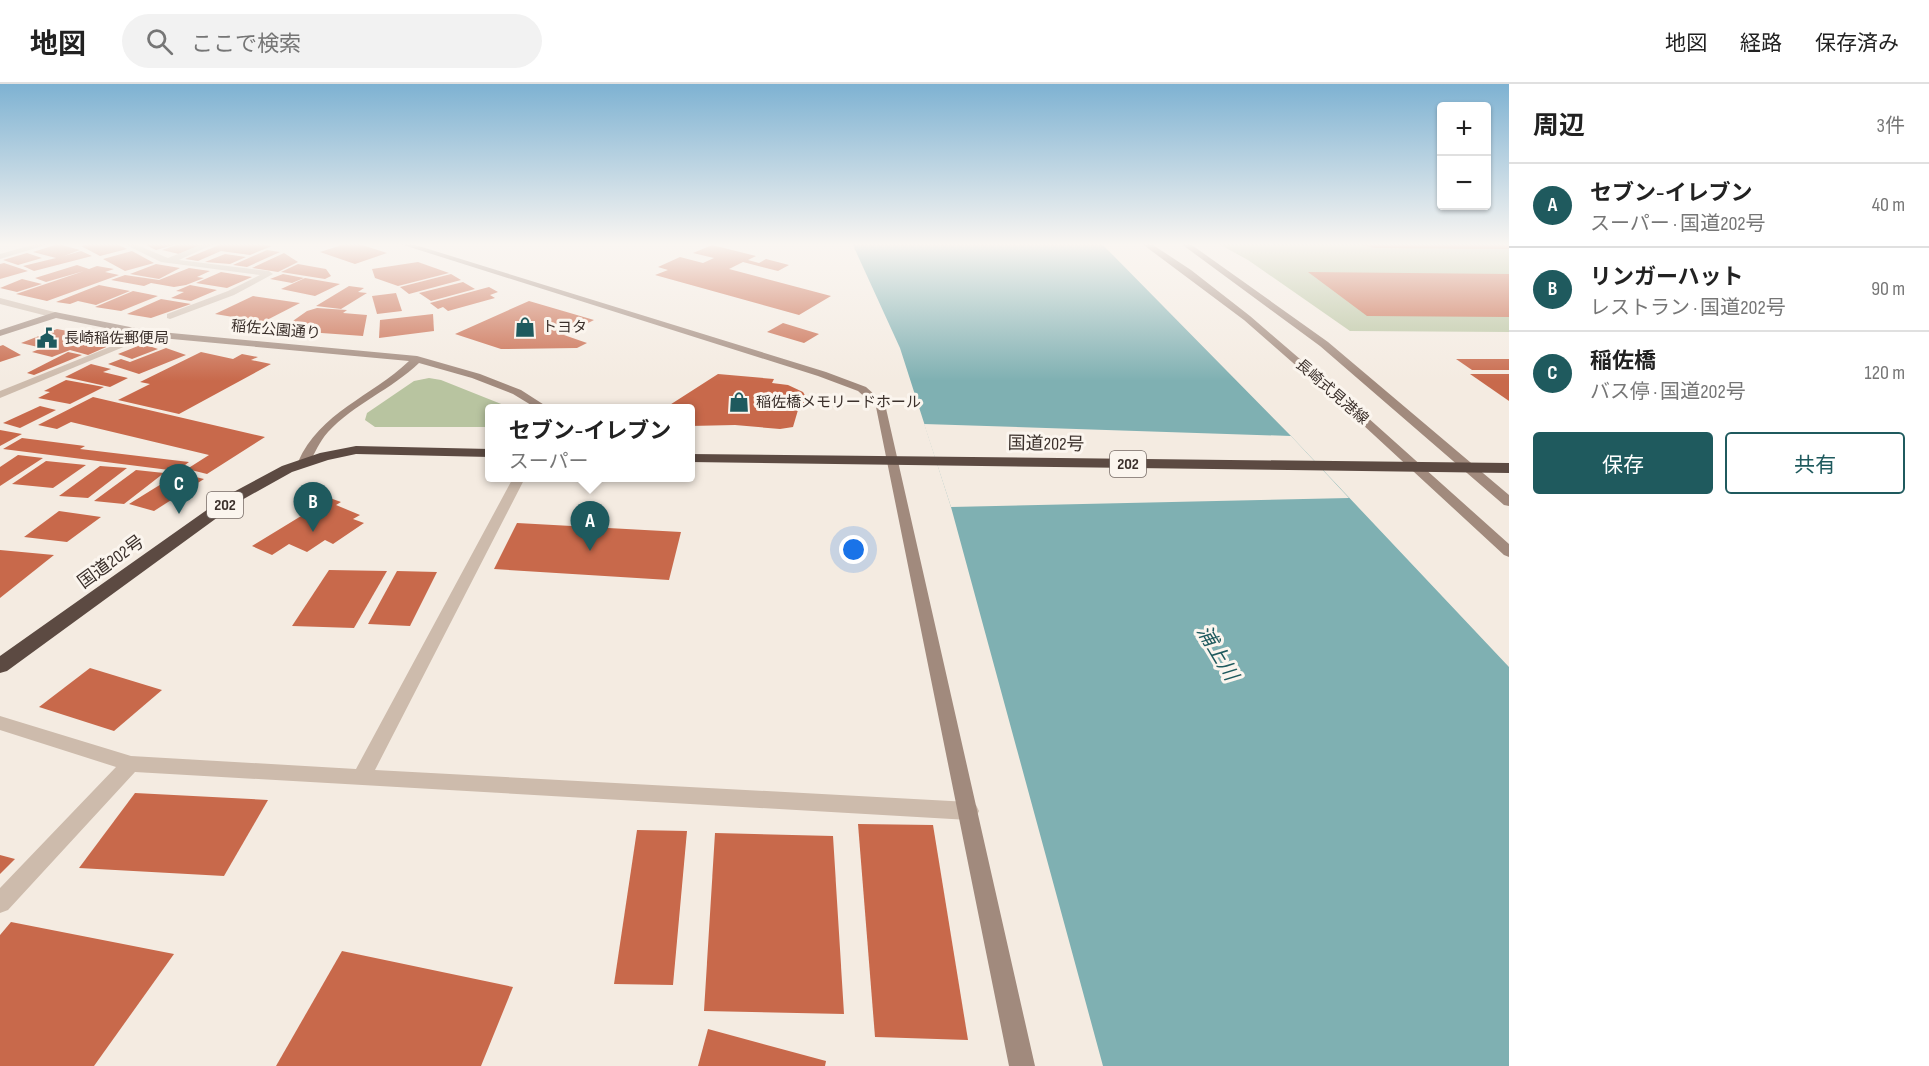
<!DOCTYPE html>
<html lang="ja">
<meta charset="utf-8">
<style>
:root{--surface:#fff;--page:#f2f2f2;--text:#222;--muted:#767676;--line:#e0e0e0;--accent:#1f5a5e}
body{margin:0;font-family:"Sofia Sans Condensed","Noto Sans JP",sans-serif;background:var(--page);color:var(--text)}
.controls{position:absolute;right:18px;top:18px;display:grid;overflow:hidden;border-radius:6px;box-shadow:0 2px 4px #0004}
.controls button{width:54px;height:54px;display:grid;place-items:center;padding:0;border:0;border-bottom:2px solid var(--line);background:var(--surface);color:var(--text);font:30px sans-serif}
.you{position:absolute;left:854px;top:466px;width:21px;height:21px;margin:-15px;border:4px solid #fff;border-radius:50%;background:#1a73e8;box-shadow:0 0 0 9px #1a73e833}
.badge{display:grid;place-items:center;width:39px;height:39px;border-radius:50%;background:var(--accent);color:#fff;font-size:20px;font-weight:700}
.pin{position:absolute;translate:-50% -50px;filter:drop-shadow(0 2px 3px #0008)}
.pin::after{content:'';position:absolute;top:32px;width:21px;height:18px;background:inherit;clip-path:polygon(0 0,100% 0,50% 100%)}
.popup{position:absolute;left:485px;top:320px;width:210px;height:78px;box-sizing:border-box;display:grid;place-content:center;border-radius:6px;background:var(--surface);filter:drop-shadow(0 2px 4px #0005);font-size:20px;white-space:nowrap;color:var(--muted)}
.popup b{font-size:22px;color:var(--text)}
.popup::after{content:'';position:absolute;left:50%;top:100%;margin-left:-12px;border:12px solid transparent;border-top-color:var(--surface)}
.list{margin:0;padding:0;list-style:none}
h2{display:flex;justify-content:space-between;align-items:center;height:78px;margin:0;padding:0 24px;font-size:26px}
h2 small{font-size:20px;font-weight:400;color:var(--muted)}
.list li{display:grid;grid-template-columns:39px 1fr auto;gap:18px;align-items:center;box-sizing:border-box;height:84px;padding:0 24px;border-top:2px solid var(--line)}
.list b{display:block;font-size:22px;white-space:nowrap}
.list p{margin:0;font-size:20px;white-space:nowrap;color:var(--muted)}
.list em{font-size:20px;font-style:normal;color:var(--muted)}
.actions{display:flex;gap:12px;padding:18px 24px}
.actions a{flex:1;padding:14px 0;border:2px solid var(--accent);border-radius:6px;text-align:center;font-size:21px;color:var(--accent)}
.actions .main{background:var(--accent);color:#fff}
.icon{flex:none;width:33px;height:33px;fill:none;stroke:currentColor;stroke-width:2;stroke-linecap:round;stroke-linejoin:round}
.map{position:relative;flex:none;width:1509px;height:982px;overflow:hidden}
header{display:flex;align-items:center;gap:36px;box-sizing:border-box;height:84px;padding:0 30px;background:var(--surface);border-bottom:2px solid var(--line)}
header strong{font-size:28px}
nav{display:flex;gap:33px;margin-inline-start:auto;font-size:21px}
.search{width:420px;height:54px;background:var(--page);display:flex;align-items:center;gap:15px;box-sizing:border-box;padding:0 21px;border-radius:33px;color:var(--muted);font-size:22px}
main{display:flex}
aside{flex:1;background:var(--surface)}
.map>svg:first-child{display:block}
.green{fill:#b8c4a0}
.water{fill:#7fb0b2}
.pier{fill:#f4ebe1}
.building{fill:#c8694b}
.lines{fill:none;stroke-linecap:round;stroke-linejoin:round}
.street{fill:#cdbbac;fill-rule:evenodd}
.secondary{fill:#a18a7d;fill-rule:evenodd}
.highway{fill:#5c4a42;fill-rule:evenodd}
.labels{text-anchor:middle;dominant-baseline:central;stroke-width:6;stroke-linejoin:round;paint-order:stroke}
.far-poi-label{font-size:15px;fill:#3b302b;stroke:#fbf5ee;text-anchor:start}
.far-street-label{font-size:15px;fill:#3b302b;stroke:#fbf5ee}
.shield{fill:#fbf5ee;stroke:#756b66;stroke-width:1.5}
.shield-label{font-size:16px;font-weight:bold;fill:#3b302b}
.street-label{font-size:18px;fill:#3b302b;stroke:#fbf5ee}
.water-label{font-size:20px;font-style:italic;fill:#1f5a5e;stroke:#fbf5ee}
</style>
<header>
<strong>地図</strong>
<div class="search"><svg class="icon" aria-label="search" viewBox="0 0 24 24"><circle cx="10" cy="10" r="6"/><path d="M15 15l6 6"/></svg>ここで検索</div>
<nav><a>地図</a><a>経路</a><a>保存済み</a></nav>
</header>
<main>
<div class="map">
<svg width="1509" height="982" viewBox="0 0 1509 982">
<rect width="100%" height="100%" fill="#f4ebe1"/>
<g class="green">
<polygon points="1217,159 1509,159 1509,248 1350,247 1248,176"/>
<polygon points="429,294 441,296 511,324 490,324 489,343 375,343 365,336 367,329 414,297"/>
</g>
<polygon class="water" points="852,159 1101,159 1291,352 1509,583 1509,982 1103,982 951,423 900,264"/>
<polygon class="pier" points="924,340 1291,352 1349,414 951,423"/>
<g class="building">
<polygon points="94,159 115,159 127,165 100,172 81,162"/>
<polygon points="142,159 177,159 177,160 156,166"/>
<polygon points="182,159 201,161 179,170 162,166"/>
<polygon points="224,159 252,159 272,162 250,171 221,167 198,177 185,175"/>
<polygon points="348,159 356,159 387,169 355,180 320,168"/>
<polygon points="1354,159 1509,159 1509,165 1375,164"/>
<polygon points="58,160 80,166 64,172 81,167 92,172 34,187 23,182 56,174 33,168"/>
<polygon points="712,161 756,172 748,176 759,179 766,175 789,181 778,187 743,178 729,185 831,212 799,231 655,191 668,186 658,183 680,173 703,179 714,174 693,169"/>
<polygon points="267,166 280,168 247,183 233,181"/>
<polygon points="132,167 154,179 125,187 103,175"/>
<polygon points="27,169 42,174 18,181 3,176"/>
<polygon points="284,169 298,178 278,188 252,184"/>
<polygon points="225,170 246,173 230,180 205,178"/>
<polygon points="418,178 449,189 398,202 375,194 372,185"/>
<polygon points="4,179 28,187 0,195 0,180"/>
<polygon points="156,180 180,184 159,195 130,190"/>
<polygon points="298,180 326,185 331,192 325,195 281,188"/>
<polygon points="77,181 89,185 97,182 114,185 105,188 119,191 47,217 16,210 84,187 46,198 35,194"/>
<polygon points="189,184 210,187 197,193 204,194 186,201 174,203 151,199 144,202 111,196 125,191 159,196"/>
<polygon points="221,188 252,193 227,204 196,199"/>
<polygon points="1308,188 1509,190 1509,233 1367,232"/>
<polygon points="283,190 304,194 292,199 270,195"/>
<polygon points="451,190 461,196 409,210 400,203"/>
<polygon points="305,194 340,200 315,212 281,205"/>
<polygon points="22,195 42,200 17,208 0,204"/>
<polygon points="463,198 475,205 431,217 419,209"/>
<polygon points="99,201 130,207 96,221 78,217 70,220 56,218"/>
<polygon points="190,201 217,206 191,217 171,214 184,208 176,207"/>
<polygon points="349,202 364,204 358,208 367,209 341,225 316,222"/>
<polygon points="489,203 498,208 490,211 495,214 448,227 443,223 438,225 430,219"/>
<polygon points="133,207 158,212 121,227 95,223"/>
<polygon points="396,209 402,227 377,230 372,212"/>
<polygon points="253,212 300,219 263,238 215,230"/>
<polygon points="161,215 191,220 151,234 127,230"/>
<polygon points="529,217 594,236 564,251 587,259 577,264 501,265 455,250"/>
<polygon points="317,224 347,226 343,229 367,231 363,252 280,246 307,227"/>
<polygon points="433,230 434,247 379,254 380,236"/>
<polygon points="783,239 819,250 804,259 767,248"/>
<polygon points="57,245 78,249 82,248 120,257 88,271 70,266 52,273 32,268 42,264 21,259"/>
<polygon points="143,260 158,265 132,275 118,270"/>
<polygon points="3,261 21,271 0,278 0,262"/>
<polygon points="166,264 186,271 139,290 108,280 121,275 130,278"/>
<polygon points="68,268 82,271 34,291 27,289"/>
<polygon points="201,268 233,275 242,270 258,273 251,276 271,280 179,330 118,316 150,300 140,298"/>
<polygon points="1456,275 1509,275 1509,286 1472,286"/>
<polygon points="91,280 111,285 103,288 128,294 110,303 65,293"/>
<polygon points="718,290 774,295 772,299 788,301 803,308 806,313 804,326 798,326 793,343 780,345 735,341 690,342 690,324 665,324"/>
<polygon points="1470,290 1509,290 1509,317"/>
<polygon points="66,296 104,303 70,320 38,314 50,308 44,307"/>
<polygon points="93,313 265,353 207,390 187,385 209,371 71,338 57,345 38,341"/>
<polygon points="40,322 56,326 20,344 3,339"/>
<polygon points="0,346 22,350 0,362"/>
<polygon points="22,354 85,362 80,365 189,378 177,387 3,365"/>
<polygon points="18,371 43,374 0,402 0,383"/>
<polygon points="46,377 86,381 53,404 12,400"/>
<polygon points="100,382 127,384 88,414 59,412"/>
<polygon points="136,386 164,389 124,420 94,417"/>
<polygon points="179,389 204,395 154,427 129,420"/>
<polygon points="327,413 341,418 336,421 360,431 353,435 364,439 333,460 325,456 307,468 289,460 272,471 252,462 311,426 308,424"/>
<polygon points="59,427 101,433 67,458 24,453"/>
<polygon points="517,439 681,448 669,496 494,485"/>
<polygon points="0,466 54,471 0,514"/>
<polygon points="329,486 387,487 354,544 292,542"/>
<polygon points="397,487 437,488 410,542 368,540"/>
<polygon points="90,584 162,606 114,647 39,623"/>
<polygon points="135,709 268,716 224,792 79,784"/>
<polygon points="858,740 933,741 968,956 875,953"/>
<polygon points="637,746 687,747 673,901 614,900"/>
<polygon points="715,749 833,752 844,930 704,927"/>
<polygon points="0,771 15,775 0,790"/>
<polygon points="11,838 174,870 94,982 0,982 0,851"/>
<polygon points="342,867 513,903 481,982 276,982"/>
<polygon points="708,945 826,977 825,982 698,982"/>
</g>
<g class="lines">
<g class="street">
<polygon points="39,159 52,159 0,175 0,170"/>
<polygon points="122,159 132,159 168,174 205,159 216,159 179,176 269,187 273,190 234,211 170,235 167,234 167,230 228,207 260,191 161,178"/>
<polygon points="0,214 58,229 60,231 55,234 0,220"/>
<polygon points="147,248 155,250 0,314 0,307"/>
<polygon points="513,394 525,394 375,686 969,718 976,721 979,727 976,733 969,736 135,688 8,826 0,829 0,804 116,683 0,646 0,632 131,672 356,685"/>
</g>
<g class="secondary">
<polygon points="397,159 409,159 826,288 866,303 885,320 1035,982 1009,982 876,323 858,307 818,292"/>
<polygon points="1141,159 1150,159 1191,186 1250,232 1357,324 1509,460 1509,473 1504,471 1349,328 1244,236"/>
<polygon points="1180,159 1189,159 1328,258 1509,411 1509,422 1504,421 1320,262"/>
<path d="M55,228l95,19 267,25 63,18 41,16 28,18h-13l-23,-14 -41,-16 -53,-15c-27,26 -65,41 -91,69 -9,10 -13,21 -20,33l-4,1 -6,-4c22,-50 73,-65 111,-101l-259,-24 -94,-19 -56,18v-6z"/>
</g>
<g class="highway">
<polygon points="356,362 490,365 490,373 356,370 328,376 292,388 240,417 7,587 0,589 0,572 228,411 282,382 320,369"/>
<polygon points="690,370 1509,379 1509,389 690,378"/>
</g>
</g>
<linearGradient id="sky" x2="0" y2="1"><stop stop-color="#7eb2d2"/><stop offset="0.54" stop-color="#faf6f2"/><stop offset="1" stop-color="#faf6f2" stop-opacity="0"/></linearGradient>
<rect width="1509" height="297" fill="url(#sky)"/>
<defs>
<g id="shop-bare" transform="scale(1.62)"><path d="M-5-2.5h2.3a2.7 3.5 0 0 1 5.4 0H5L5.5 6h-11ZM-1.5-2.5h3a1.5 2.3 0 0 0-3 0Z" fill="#1f5a5e" stroke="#fbf5ee" stroke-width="2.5" paint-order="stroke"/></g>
<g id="civic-bare" transform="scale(1.62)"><path d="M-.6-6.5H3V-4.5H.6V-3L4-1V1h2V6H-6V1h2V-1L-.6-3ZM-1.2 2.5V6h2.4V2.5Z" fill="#1f5a5e" stroke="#fbf5ee" stroke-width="2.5" paint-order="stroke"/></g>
</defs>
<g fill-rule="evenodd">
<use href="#shop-bare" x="525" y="243"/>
<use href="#civic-bare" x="47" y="254"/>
<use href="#shop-bare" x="739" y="318"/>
</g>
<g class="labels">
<g class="far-poi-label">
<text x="542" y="243">トヨタ</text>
<text x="64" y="254">長崎稲佐郵便局</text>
<text x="756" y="318">稲佐橋メモリードホール</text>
</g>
<g class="far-street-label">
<text transform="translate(276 246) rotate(5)">稲佐公園通り</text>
<text transform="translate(1332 308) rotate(41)">長崎式見港線</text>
</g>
<g class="shield">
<rect x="1110" y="367" width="36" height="26" rx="4.5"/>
<rect x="207" y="408" width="36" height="26" rx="4.5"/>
</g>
<g class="shield-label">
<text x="1128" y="380">202</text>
<text x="225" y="421">202</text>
</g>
<g class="street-label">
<text transform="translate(1046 360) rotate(1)">国道202号</text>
<text transform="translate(111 478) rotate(-36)">国道202号</text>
</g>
<g class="water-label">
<text transform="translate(1217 569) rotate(59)">浦上川</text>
</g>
</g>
</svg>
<div class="controls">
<button>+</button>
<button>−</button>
</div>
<div class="you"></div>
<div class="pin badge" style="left:590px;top:467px">A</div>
<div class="popup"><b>セブン-イレブン</b>スーパー</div>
<div class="pin badge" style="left:313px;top:448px">B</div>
<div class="pin badge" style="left:179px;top:430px">C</div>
</div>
<aside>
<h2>周辺<small>3件</small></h2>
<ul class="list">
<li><span class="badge">A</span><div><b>セブン-イレブン</b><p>スーパー · 国道202号</p></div><em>40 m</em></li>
<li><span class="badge">B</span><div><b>リンガーハット</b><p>レストラン · 国道202号</p></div><em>90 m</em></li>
<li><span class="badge">C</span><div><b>稲佐橋</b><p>バス停 · 国道202号</p></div><em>120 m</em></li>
</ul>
<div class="actions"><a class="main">保存</a><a>共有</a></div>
</aside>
</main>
